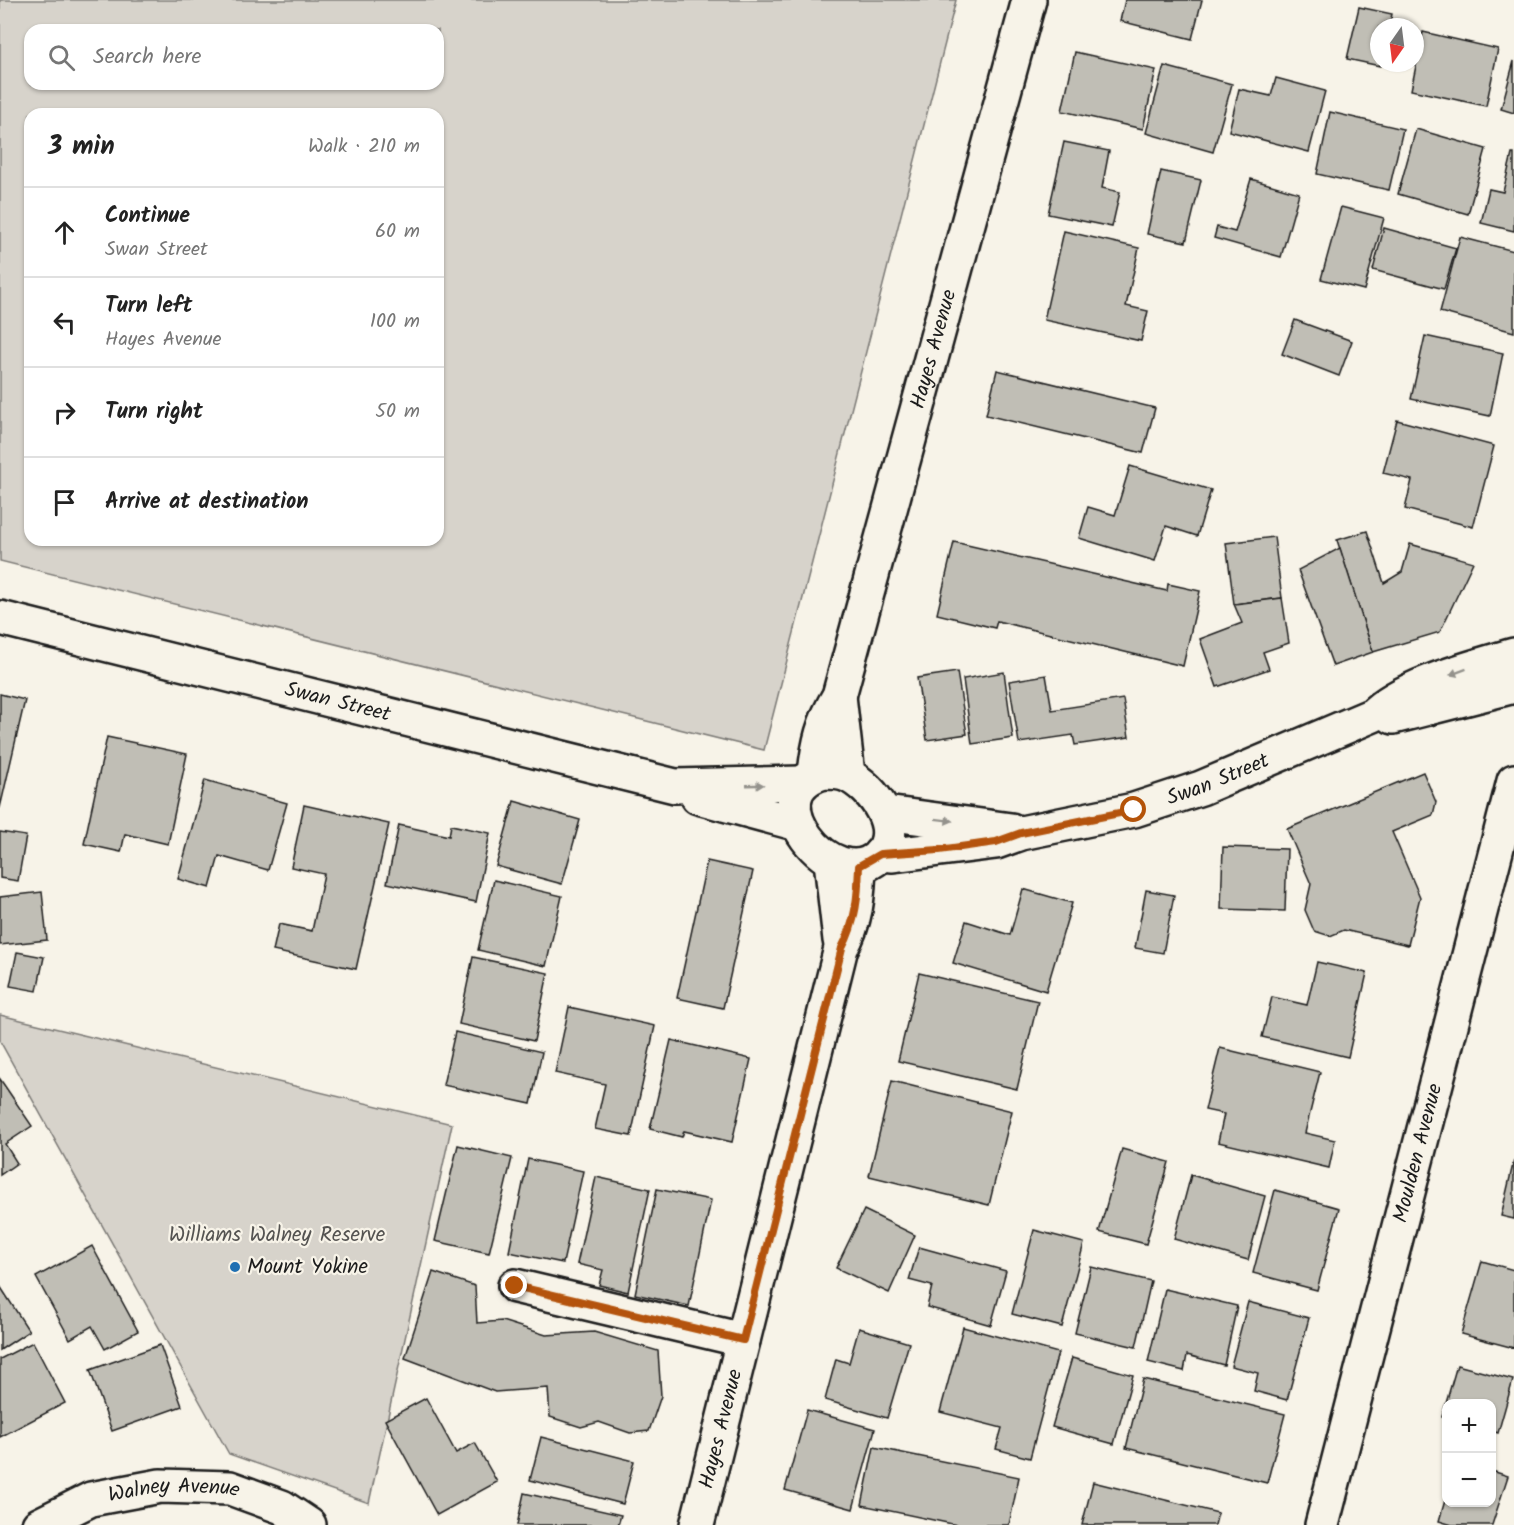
<!DOCTYPE html>
<meta charset="utf-8">
<style>
:root{--surface:#fff;--page:#f6f6f6;--text:#222;--muted:#767676;--line:#e0e0e0}
body{margin:0;font-family:Kalam,sans-serif;background:var(--page);color:var(--text)}
.controls{position:absolute;right:18px;bottom:18px;display:grid;overflow:hidden;border-radius:12px;box-shadow:0 2px 4px #0004}
.controls button{width:54px;height:54px;display:grid;place-items:center;padding:0;border:0;border-bottom:2px solid var(--line);background:var(--surface);color:var(--text);font:30px sans-serif}
.compass{position:absolute;left:1370px;top:18px;width:54px;height:54px;border-radius:50%;background:var(--surface);box-shadow:0 2px 4px #0004;rotate:194deg}
.stop{position:absolute;width:18px;height:18px;margin:-14px;border:4px solid #b45309;border-radius:50%;background:#fff}
.stop.end{background:#b45309;border-color:#fff;box-shadow:0 2px 6px #0008}
.list{margin:0;padding:0;list-style:none}
h2{display:flex;justify-content:space-between;align-items:center;height:78px;margin:0;padding:0 24px;font-size:26px}
h2 small{font-size:20px;font-weight:400;color:var(--muted)}
.list li{display:grid;grid-template-columns:39px 1fr auto;gap:18px;align-items:center;box-sizing:border-box;height:90px;padding:0 24px;border-top:2px solid var(--line)}
.list b{display:block;font-size:22px;white-space:nowrap}
.list p{margin:0;font-size:20px;white-space:nowrap;color:var(--muted)}
.list em{font-size:20px;font-style:normal;color:var(--muted)}
.icon{flex:none;width:33px;height:33px;fill:none;stroke:currentColor;stroke-width:2;stroke-linecap:round;stroke-linejoin:round}
.map{position:relative;flex:none;width:1514px;height:1525px;overflow:hidden}
.search{position:absolute;background:var(--surface);box-shadow:0 2px 4px #0004;left:24px;top:24px;width:420px;height:66px;display:flex;align-items:center;gap:15px;box-sizing:border-box;padding:0 21px;border-radius:18px;color:var(--muted);font-size:22px}
.panel{position:absolute;background:var(--surface);box-shadow:0 2px 4px #0004;left:24px;top:108px;width:420px;height:438px;border-radius:18px}
.map>svg:first-child{display:block}
.green{fill:#d7d3cb;stroke:#7a7874;stroke-width:1.5;fill-rule:evenodd}
.building{fill:#c0beb5;stroke:#1c1c1c;stroke-width:1.5}
.lines{fill:none;stroke-linecap:round;stroke-linejoin:round}
.minor-casing{stroke:#1c1c1c;stroke-width:38}
.minor{stroke:#f7f3e8;stroke-width:33}
.oneway{fill:#94928c}
.route{stroke:#b45309;stroke-width:8}
.poi-dot{fill:#1f6fb2;stroke:#f7f3e8;stroke-width:2}
.labels{text-anchor:middle;dominant-baseline:central;stroke-width:4.5;stroke-linejoin:round;paint-order:stroke}
.street-label{font-size:21px;fill:#1c1c1c;stroke:#f7f3e8}
.park-label{font-size:21px;fill:#545351;stroke:#f7f3e8}
.poi-label{font-size:21px;fill:#1c1c1c;stroke:#f7f3e8;text-anchor:start}
</style>
<div class="map">
<svg width="1514" height="1525" viewBox="0 0 1514 1525">
<rect width="100%" height="100%" fill="#f7f3e8"/>
<filter id="ink" filterUnits="userSpaceOnUse"><feTurbulence type="fractalNoise" baseFrequency=".0167" numOctaves="2"/><feDisplacementMap in="SourceGraphic" scale="12" xChannelSelector="R" yChannelSelector="G"/><feConvolveMatrix kernelMatrix="1 2 1 2 8 2 1 2 1" color-interpolation-filters="sRGB"/></filter>
<g filter="url(#ink)">
<g class="green">
<path d="M0,0h956l-192,750 -764,-189zM30,30h408v54h-408zM30,114h408v426h-408z"/>
<polygon points="0,1015 452,1124 369,1503 229,1454 0,1041"/>
</g>
<g class="building">
<polygon points="1125,0 1202,0 1192,39 1120,21"/>
<polygon points="1359,7 1392,14 1389,27 1379,27 1380,66 1347,59"/>
<polygon points="1423,32 1498,49 1486,106 1411,90"/>
<polygon points="1075,52 1156,70 1143,129 1062,111"/>
<polygon points="1514,61 1514,113 1501,109"/>
<polygon points="1164,66 1232,84 1213,152 1146,133"/>
<polygon points="1276,78 1325,91 1309,152 1229,131 1239,89 1271,96"/>
<polygon points="1330,112 1403,129 1389,190 1317,174"/>
<polygon points="1416,129 1486,149 1468,214 1398,194"/>
<polygon points="1064,142 1109,151 1102,188 1120,192 1112,227 1048,214"/>
<polygon points="1512,154 1514,154 1514,231 1481,223 1489,189 1503,192"/>
<polygon points="1161,171 1201,180 1186,242 1147,234"/>
<polygon points="1251,179 1299,193 1281,257 1214,238 1217,227 1235,232"/>
<polygon points="1341,207 1384,218 1364,290 1321,279"/>
<polygon points="1384,228 1456,248 1444,289 1373,270"/>
<polygon points="1064,231 1139,248 1126,306 1148,311 1141,341 1044,320"/>
<polygon points="1460,237 1514,251 1514,332 1440,312"/>
<polygon points="1295,320 1352,341 1339,376 1282,354"/>
<polygon points="1425,336 1503,353 1490,416 1411,399"/>
<polygon points="997,370 1155,408 1143,453 986,415"/>
<polygon points="1397,420 1494,446 1473,527 1405,509 1412,480 1383,473"/>
<polygon points="1130,466 1211,490 1197,536 1166,526 1155,561 1079,538 1088,507 1115,515"/>
<polygon points="1367,531 1384,583 1402,572 1410,544 1473,562 1440,632 1373,652 1337,540"/>
<polygon points="1274,537 1282,598 1234,604 1226,543"/>
<polygon points="954,542 1167,591 1168,584 1200,591 1183,666 997,621 995,628 937,614"/>
<polygon points="1340,548 1373,652 1333,666 1298,570"/>
<polygon points="1282,598 1289,643 1263,652 1269,669 1217,687 1200,639 1242,623 1234,604"/>
<polygon points="957,672 967,734 927,740 917,678"/>
<polygon points="1004,672 1013,738 972,744 963,679"/>
<polygon points="1046,675 1052,710 1123,699 1129,737 1075,745 1073,735 1019,743 1009,681"/>
<polygon points="0,694 25,700 0,808"/>
<polygon points="107,737 187,754 168,844 125,834 121,852 84,844"/>
<polygon points="1423,772 1436,802 1433,815 1392,832 1420,897 1408,945 1344,930 1330,936 1314,931 1305,910 1311,884 1287,829"/>
<polygon points="205,780 287,803 268,870 219,856 210,888 178,879"/>
<polygon points="514,801 580,820 562,884 496,866"/>
<polygon points="304,805 389,824 356,969 273,951 279,924 312,931 324,874 291,867"/>
<polygon points="399,825 449,836 451,825 490,833 476,902 387,883"/>
<polygon points="0,832 26,836 18,881 0,878"/>
<polygon points="1223,847 1287,849 1285,911 1221,909"/>
<polygon points="707,861 753,871 723,1008 677,998"/>
<polygon points="494,880 562,896 546,966 478,950"/>
<polygon points="1023,889 1072,903 1046,991 953,963 966,921 1010,935"/>
<polygon points="1146,890 1174,895 1163,953 1135,948"/>
<polygon points="42,892 47,940 0,945 0,897"/>
<polygon points="17,952 44,957 37,991 10,986"/>
<polygon points="473,957 548,973 534,1041 459,1024"/>
<polygon points="1317,962 1367,973 1348,1057 1262,1037 1272,997 1307,1005"/>
<polygon points="919,973 1038,1001 1017,1089 898,1061"/>
<polygon points="569,1007 655,1026 631,1136 595,1129 605,1084 555,1073"/>
<polygon points="455,1032 542,1052 531,1104 443,1085"/>
<polygon points="671,1040 751,1059 732,1142 684,1131 682,1137 650,1129"/>
<polygon points="1220,1048 1320,1072 1305,1133 1335,1140 1329,1168 1218,1142 1224,1114 1205,1110"/>
<polygon points="0,1079 32,1126 5,1144 17,1163 0,1175"/>
<polygon points="892,1081 1012,1111 989,1205 869,1176"/>
<polygon points="458,1145 512,1158 489,1253 435,1241"/>
<polygon points="1122,1149 1169,1162 1146,1244 1099,1232"/>
<polygon points="528,1159 583,1171 563,1263 509,1252"/>
<polygon points="1514,1160 1514,1219 1501,1216"/>
<polygon points="1191,1175 1265,1196 1248,1260 1174,1239"/>
<polygon points="596,1177 650,1189 628,1292 599,1285 603,1270 577,1264"/>
<polygon points="657,1189 711,1200 689,1306 635,1294"/>
<polygon points="1275,1190 1339,1208 1317,1290 1253,1273"/>
<polygon points="864,1210 915,1235 889,1293 836,1268"/>
<polygon points="1034,1230 1084,1243 1062,1327 1012,1314"/>
<polygon points="92,1246 138,1331 105,1349 92,1326 70,1339 36,1277"/>
<polygon points="919,1247 1006,1271 991,1325 927,1307 932,1286 909,1280"/>
<polygon points="1482,1261 1514,1270 1514,1348 1461,1334"/>
<polygon points="1091,1267 1151,1281 1136,1347 1075,1333"/>
<polygon points="433,1272 475,1286 477,1323 502,1321 546,1335 594,1332 658,1351 661,1396 649,1431 630,1433 599,1422 581,1427 550,1417 548,1388 495,1392 405,1358"/>
<polygon points="0,1286 29,1331 0,1350"/>
<polygon points="1165,1289 1237,1306 1224,1365 1187,1355 1184,1371 1148,1362"/>
<polygon points="1248,1302 1309,1318 1287,1400 1254,1391 1258,1373 1231,1366"/>
<polygon points="963,1327 1058,1353 1030,1458 996,1449 1002,1428 940,1412"/>
<polygon points="859,1328 909,1343 887,1418 825,1400 836,1359 849,1363"/>
<polygon points="33,1342 65,1403 0,1437 0,1359"/>
<polygon points="160,1345 182,1406 112,1431 90,1370"/>
<polygon points="1072,1358 1133,1375 1114,1444 1052,1427"/>
<polygon points="1457,1365 1513,1380 1498,1433 1492,1431 1492,1404 1446,1404 1446,1418 1442,1417"/>
<polygon points="1143,1379 1285,1414 1267,1483 1126,1448"/>
<polygon points="426,1398 456,1453 475,1443 497,1482 437,1515 385,1420"/>
<polygon points="807,1410 875,1429 853,1509 785,1490"/>
<polygon points="541,1437 634,1461 623,1504 530,1480"/>
<polygon points="874,1447 1019,1477 1009,1525 957,1525 862,1505"/>
<polygon points="1492,1471 1508,1476 1492,1525 1452,1525 1439,1521 1446,1497 1446,1502 1492,1502"/>
<polygon points="1093,1482 1218,1513 1215,1525 1082,1525"/>
<polygon points="524,1493 621,1515 618,1525 517,1525"/>
</g>
<g class="lines">
<g class="minor-casing">
<g id="minor">
<path id="s1" d="M0,618l675,168 127,-3"/>
<polyline points="839,696 848,775"/>
<polyline points="1393,717 1514,686"/>
<path d="M824,772c7,0 16,0 23,3 26,12 58,55 32,81 -45,43 -130,-64 -55,-84z"/>
<path id="s2" d="M815,774c3,-30 8,-52 24,-78l190,-696"/>
<polyline points="698,797 798,824"/>
<polyline points="886,813 1011,830"/>
<path id="s3" d="M880,854l13,1 103,-13 25,-9 113,-23 67,-22 172,-73c29,-30 101,-48 141,-60"/>
<polyline points="831,861 840,940"/>
<polyline points="515,1286 743,1340"/>
<path id="s4" d="M39,1525l52,-26 69,-13 70,2 52,19 27,18"/>
<path id="s5" d="M697,1525l144,-577c15,-26 17,-52 18,-82"/>
<path id="s6" d="M1322,1525l192,-744"/>
</g>
</g>
<use href="#minor" class="minor"/>
</g>
<defs><path id="oneway-solid" d="M-6-.8H1V-3.2L6.5 0L1 3.2V.8H-6Z" transform="scale(1.5)"/></defs>
<g class="oneway">
<use href="#oneway-solid" transform="translate(1458 672) rotate(160)"/>
<use href="#oneway-solid" transform="translate(755 785) rotate(-2)"/>
<use href="#oneway-solid" transform="translate(944 820) rotate(7)"/>
</g>
</g>
<g class="lines" filter="url(#ink)">
<path class="route" d="M515,1286l228,54 99,-392c14,-26 16,-52 17,-82l21,-12 59,-4 57,-8 25,-9 113,-23"/>
</g>
<circle class="poi-dot" cx="235" cy="1267" r="6"/>
<g class="labels">
<g class="street-label">
<text stroke="none"><textPath href="#s2" startOffset="442">Hayes Avenue</textPath></text>
<text stroke="none"><textPath href="#s1" startOffset="348">Swan Street</textPath></text>
<text stroke="none"><textPath href="#s3" startOffset="348">Swan Street</textPath></text>
<text stroke="none"><textPath href="#s6" startOffset="384">Moulden Avenue</textPath></text>
<text stroke="none"><textPath href="#s5" startOffset="99">Hayes Avenue</textPath></text>
<text stroke="none"><textPath href="#s4" startOffset="142">Walney Avenue</textPath></text>
</g>
<g class="park-label">
<text x="277" y="1235">Williams Walney Reserve</text>
</g>
<g class="poi-label">
<text x="247" y="1267">Mount Yokine</text>
</g>
</g>
</svg>
<div class="controls">
<button>+</button>
<button>−</button>
</div>
<svg class="compass" viewBox="-18 -18 36 36"><path d="M0-13l5 13h-10z" fill="#e53935"/><path d="M0 13l5-13h-10z" fill="#767676"/></svg>
<div class="stop" style="left:1134px;top:810px"></div>
<div class="stop end" style="left:515px;top:1286px"></div>
<div class="search"><svg class="icon" aria-label="search" viewBox="0 0 24 24"><circle cx="10" cy="10" r="6"/><path d="M15 15l6 6"/></svg>Search here</div>
<section class="panel">
<h2>3 min<small>Walk · 210 m</small></h2>
<ul class="list">
<li><svg class="icon" aria-label="ahead" viewBox="0 0 24 24"><path d="M12 20V5M6 11l6-6 6 6"/></svg><div><b>Continue</b><p>Swan Street</p></div><em>60 m</em></li>
<li><svg class="icon" aria-label="left" viewBox="0 0 24 24"><path d="M17 20v-9H6M10 6l-5 5 5 5"/></svg><div><b>Turn left</b><p>Hayes Avenue</p></div><em>100 m</em></li>
<li><svg class="icon" aria-label="right" viewBox="0 0 24 24"><path d="M7 20v-9h11M14 6l5 5-5 5"/></svg><div><b>Turn right</b></div><em>50 m</em></li>
<li><svg class="icon" aria-label="arrive" viewBox="0 0 24 24"><path d="M6 21V4h12l-3 4 3 4H6"/></svg><div><b>Arrive at destination</b></div></li>
</ul>
</section>
</div>
